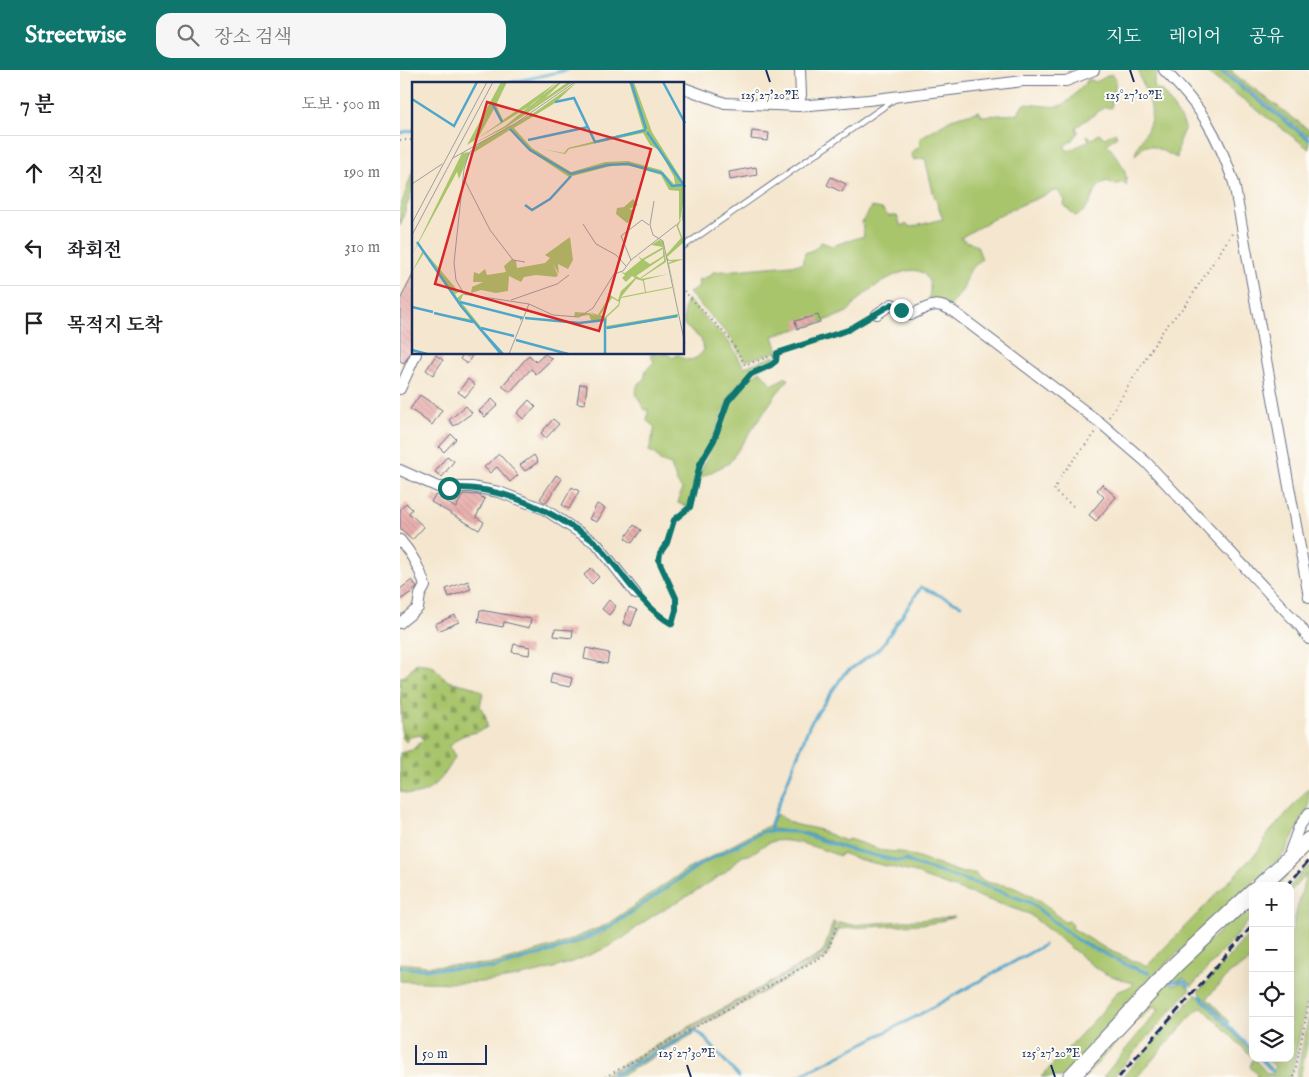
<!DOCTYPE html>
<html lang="ko">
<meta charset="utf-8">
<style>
:root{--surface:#fff;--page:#f6f6f6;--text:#202124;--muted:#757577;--line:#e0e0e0;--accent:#0f766e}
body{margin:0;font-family:"IM FELL English","Noto Serif KR",serif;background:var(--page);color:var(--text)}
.controls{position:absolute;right:15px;bottom:15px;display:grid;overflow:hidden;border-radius:10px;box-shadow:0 5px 20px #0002}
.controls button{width:45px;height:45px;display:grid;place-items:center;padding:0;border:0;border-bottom:1px solid var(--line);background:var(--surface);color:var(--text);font:25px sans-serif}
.scale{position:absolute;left:15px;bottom:12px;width:72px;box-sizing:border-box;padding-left:5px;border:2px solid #1b2f5e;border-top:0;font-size:14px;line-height:18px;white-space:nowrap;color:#1b2f5e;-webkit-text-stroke:4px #fdfcf7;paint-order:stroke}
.stop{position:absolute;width:15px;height:15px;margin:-11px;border:4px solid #0f766e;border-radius:50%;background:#fff}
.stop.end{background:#0f766e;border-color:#fff;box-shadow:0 1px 5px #0008}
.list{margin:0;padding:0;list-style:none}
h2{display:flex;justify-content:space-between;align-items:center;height:65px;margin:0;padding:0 20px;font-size:21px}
h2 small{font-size:16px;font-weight:400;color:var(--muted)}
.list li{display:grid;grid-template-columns:32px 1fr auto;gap:15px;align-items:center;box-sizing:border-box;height:75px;padding:0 20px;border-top:1px solid var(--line)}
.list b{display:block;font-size:19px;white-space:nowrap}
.list em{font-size:16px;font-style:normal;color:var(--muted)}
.icon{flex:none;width:28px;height:28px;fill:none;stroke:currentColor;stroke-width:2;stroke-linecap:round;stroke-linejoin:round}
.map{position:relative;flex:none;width:909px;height:1007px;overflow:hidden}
header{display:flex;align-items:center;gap:30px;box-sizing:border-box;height:70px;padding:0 25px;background:var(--accent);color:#fff}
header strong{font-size:24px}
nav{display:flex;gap:28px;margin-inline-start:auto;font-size:18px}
.search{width:350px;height:45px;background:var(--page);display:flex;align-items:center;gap:12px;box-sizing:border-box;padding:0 18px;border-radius:15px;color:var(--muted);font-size:19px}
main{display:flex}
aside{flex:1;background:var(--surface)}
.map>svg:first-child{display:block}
.grass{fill:#a8c56c;stroke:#627a65}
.cemetery{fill:url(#cemetery-stones);stroke:#627a65}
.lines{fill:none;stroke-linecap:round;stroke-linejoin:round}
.stream{stroke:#4ea6cb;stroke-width:3}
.building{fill:url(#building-back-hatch)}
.lane-casing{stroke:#676f86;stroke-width:7}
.street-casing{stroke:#676f86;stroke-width:12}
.primary-casing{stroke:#676f86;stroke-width:18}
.path{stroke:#676f86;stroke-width:2;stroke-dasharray:1 4;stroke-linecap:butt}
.lane{stroke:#fff;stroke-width:5}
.street{stroke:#fff;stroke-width:10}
.primary{stroke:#fff;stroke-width:16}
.rail{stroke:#1b2f5e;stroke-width:3;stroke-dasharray:8 4;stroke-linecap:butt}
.route{stroke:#0f766e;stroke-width:6}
.ticks{fill:none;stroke:#1b2f5e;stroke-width:2}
.inset-river{fill:none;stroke:#4ea6cb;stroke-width:2.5}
.inset-road{fill:none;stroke:#9e9da2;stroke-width:1}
.view{fill:#d62828;fill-opacity:0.15;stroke:#d62828;stroke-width:2.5}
.inset-edge{fill:none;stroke:#1b2f5e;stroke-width:2.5}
.ticks-label{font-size:12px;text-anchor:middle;fill:#1b2f5e;stroke:#fdfcf7;stroke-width:4;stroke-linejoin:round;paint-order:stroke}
</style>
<header>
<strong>Streetwise</strong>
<div class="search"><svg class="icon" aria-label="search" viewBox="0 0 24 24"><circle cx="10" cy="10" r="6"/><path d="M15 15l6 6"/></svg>장소 검색</div>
<nav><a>지도</a><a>레이어</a><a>공유</a></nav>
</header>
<main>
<aside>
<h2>7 분<small>도보 · 500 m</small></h2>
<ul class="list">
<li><svg class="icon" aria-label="ahead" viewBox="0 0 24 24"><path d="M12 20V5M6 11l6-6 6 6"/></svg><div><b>직진</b></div><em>190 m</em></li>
<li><svg class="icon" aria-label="left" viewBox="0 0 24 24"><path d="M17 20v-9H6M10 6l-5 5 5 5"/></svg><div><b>좌회전</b></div><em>310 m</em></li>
<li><svg class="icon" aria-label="arrive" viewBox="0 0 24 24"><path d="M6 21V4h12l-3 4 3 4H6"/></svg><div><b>목적지 도착</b></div></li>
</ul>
</aside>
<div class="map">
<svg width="909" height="1007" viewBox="0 0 909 1007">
<defs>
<pattern id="cemetery-stones" width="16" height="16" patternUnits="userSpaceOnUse" patternTransform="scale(1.25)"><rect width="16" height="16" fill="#a8c56c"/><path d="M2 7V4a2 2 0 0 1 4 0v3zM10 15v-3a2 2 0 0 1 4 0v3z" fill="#88a05c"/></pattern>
<pattern id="building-back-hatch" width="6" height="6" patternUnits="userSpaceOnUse" patternTransform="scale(1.25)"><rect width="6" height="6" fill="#e9aeac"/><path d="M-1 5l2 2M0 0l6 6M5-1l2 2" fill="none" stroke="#c79696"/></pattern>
</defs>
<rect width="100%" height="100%" fill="#fdfcf7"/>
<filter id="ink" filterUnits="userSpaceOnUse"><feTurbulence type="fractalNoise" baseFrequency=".02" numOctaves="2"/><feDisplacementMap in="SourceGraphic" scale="10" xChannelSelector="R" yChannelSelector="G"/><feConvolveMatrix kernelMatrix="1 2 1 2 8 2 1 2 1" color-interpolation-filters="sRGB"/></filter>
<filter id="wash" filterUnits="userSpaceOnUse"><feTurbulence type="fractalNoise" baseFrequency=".0096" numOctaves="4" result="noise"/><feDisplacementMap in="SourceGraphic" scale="20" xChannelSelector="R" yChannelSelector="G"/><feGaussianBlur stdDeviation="1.12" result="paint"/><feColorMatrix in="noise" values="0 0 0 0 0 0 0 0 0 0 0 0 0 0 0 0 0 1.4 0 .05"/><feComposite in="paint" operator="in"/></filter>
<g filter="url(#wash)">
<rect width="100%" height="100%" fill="#f5e7cf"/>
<g class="grass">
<path d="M739,0l21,1c-6,6 -8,12 -4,19l6,1 21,31 2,5 -6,14 -2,17 -25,-12h-7l-10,9c3,-16 19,-26 16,-47 -1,-13 -11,-23 -12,-38z"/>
<polygon points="804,0 818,0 909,71 909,79"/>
<polygon points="824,0 832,0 833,3 909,60 909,66"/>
<path d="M711,4l5,6 -5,28 -6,-1 -29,20 2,5 -4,7 -10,7 4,5 21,-10 -2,-6 5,4 7,-5 6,4 10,-6 2,4 -10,8c9,12 22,26 19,42l-4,-4 -6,3 -9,-4c-19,7 -11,27 -32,35l-11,-11 1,-5 -8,-10 -50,21 -47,27 17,8 5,13 -12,11 -7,19 -13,18 -23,-3c3,-10 6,-20 -2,-29 -15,-16 -56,14 -68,26 -3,3 -6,8 -10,11 -23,11 -50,16 -74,24l5,15 -33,10 -15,-24 -41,-44 10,-7 -1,-6 12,-4 3,-4 89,-8 3,-11 10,-4 6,-7 11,4 32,-10 -2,-14 10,-15 10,2 6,7h9l4,10 4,-2 6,3 32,-8 -10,-27 -8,-34 -11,2 -3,-7 9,-7v-8l31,-19 28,-8 3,5 37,-2 1,-6 5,-4c44,4 34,7 64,-25l7,3z"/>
<polygon points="14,98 14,114 0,156 0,138"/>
<path d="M287,229l42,43 15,25 31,-11 -5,8c-36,9 -46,45 -58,75 -4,10 -11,18 -14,27 -5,13 -4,29 -11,41l-9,-4 4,-14 -5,-6 -6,-18 -11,-4 -4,-6 -7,-4 6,-24 -8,-6 1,-12 -3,1 -10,-17 3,-9 6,-4 2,-10 8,-8 -4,-8h17l6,4 5,-4c9,10 19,6 26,-4l-3,-11 -17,-14v-16z"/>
<polygon points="360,301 372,315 386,307 388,310 377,323 329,393 298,409 330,331 343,312"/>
<path d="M909,718v19l-26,48 -129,120 -92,102h-21l59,-63 17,-22 15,-6v-3l-26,-9 -14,-9 -63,-51 -106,-37 -3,-3 -59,-14 -19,-7 -2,3c-17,-6 -52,-20 -69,-14 -11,3 -17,14 -28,14 -8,5 -11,11 -19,17 -22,15 -45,28 -68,41 -15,8 -26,21 -41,29 -35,19 -76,31 -116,37 -32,5 -66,2 -99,1v-13l95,1 66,-20 40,-15 99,-68 65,-35c10,-1 25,0 35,2 17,3 32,12 48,17 18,5 55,8 68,16l72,21 42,16 46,37 54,27 20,7 -73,-35 -46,-37 -43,-16 -71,-22 -10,-5 -9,1 -50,-12 -41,-15 -35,-4v-6l5,-9 16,10 24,5 28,12 4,-2 35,12 16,1 63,21h12c9,14 26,9 40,15 20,9 34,18 49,34l5,-1 4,4 -1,3 36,22 39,16 112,-116 8,-15z"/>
<polygon points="370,755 370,759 299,795 200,862 161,877 94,897 18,898 0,896 0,893 27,896 93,894 158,875 206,855 286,800"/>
<polygon points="909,780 878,816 868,816"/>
<polygon points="909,795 909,922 891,1007 856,1007 857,1004 850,997 853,988 866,1002 872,1005 875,996 865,988 890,988 890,868 906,804 890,822 890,816"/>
<polygon points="853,830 853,846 792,916 784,908 775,911 769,908"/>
<polygon points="555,847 534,853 439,859 426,888 207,1007 424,887 428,881 439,852 451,855"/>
<polygon points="433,852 436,853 427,880 422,885 203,1007 199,1007 421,884 424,880"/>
<polygon points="853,859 853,885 850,891 830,903 807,928 830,952 829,953 798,922"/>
<polygon points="766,912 774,915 782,913 790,919 713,1007 703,1007 759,939 754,936 728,959 685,1007 678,1007"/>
<polygon points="796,924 849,980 853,988 802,937 796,941 737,1007 723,1007"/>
<polygon points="909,945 909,966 900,1007 896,1007"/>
<polygon points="295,963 219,1007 214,1007"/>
</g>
<path class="cemetery" d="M16,593l16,2 16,16 26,6 9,5 -3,14 6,11 1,10c-13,9 -28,4 -37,20l5,10c-10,20 -30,47 -55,34v-38l12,-3 11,-10 -2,-5 -11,2 -4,5 -4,-5 -2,-60 5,-1z"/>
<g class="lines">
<g class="stream">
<polyline points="820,0 909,69"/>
<polyline points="105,14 167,0"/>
<polyline points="0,63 14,60"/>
<polyline points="371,759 371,753 410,654 444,604 481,577 521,517 561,535"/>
<polyline points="0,897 18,899 94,898 161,878 212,856 299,795 365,761 398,762 447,779 498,791 507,790 516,795 588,817 631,833 677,870 730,897 749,903"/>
<polyline points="770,912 784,911 789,916"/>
<polyline points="800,926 853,981"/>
<polyline points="860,988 873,1002"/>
<polyline points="211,1007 295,961 302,965 339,1007"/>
<polyline points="397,1007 515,947 644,875"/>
</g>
</g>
<g id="blocks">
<g class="building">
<polygon points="352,61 369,63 368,71 351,69"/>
<polygon points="356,97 357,105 330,110 329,102"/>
<polygon points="431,107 446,114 442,122 427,115"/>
<polygon points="14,203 14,278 4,293 0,291 0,230"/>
<polygon points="418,245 420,252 397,259 395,251"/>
<polygon points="63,284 73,284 67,294 60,289"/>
<polygon points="145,284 152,289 136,304 131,299 110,322 102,316 129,285 136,292"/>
<polygon points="36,285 43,290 33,305 26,300"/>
<polygon points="68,309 75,315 65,327 58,322"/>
<polygon points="180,314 187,315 185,334 177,333"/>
<polygon points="20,325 42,340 32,355 10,339"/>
<polygon points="92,329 98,335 85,347 79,341"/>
<polygon points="129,330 136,337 123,349 117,343"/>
<polygon points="66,336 72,343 54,356 49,350"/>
<polygon points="153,349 159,354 146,368 141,363"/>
<polygon points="51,364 56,369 44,382 39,377"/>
<polygon points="99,384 118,405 110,412 97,397 90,403 84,397"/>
<polygon points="134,385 138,392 125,401 120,395"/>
<polygon points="47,386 54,391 42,407 35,402"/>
<polygon points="156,405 162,409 146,432 144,432 140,429"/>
<polygon points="702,414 716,427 696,451 689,445 704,427 697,420"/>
<polygon points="172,417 179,421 169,439 162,435"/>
<polygon points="63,424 78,425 85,429 76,447 84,452 79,460 31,432 35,425 56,438"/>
<polygon points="6,433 12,439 9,443 24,457 12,470 0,459 0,440"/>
<polygon points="197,434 205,438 197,452 189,449"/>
<polygon points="234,455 241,460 232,473 225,468"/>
<polygon points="191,498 199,507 192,514 184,505"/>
<polygon points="12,510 17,517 16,519 0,530 0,519"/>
<polygon points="68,511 71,519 49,527 46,519"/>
<polygon points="209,530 216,536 209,545 202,539"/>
<polygon points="229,537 237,540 231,556 223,553"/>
<polygon points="80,540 131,549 129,558 104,552 103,557 78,552"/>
<polygon points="55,545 59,552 38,561 35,554"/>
<polygon points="155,559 173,560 172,568 154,566"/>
<polygon points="114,574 130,577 129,585 112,582"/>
<polygon points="186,578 209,583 207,594 184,589"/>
<polygon points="152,603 172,608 170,617 150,613"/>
</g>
</g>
</g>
<g filter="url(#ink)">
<use href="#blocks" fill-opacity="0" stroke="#676f86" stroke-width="1"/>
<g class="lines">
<g class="lane-casing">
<polyline id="lane" points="284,176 495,29"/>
</g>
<g class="street-casing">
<g id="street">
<path d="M764,0c38,38 53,63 70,113l75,414"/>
<polyline points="284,18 325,33 398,36 468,30 623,11 666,11 694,0"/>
<polyline points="398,36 401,25 400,0"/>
<path d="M477,244l15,-10 19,11c18,-9 25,-15 43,-3l149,113 43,37 154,164 9,13"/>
<polyline points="0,319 16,284"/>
<polyline points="0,400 38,417 72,417 99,422 144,439 197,474 236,524"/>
<path d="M0,470c12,14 20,28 25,46l-5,9 -2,13 -18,15"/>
<polyline points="889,784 899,757 909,743"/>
</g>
</g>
<g class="primary-casing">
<g id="primary">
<polyline points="860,816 909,770"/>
<polyline points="671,1007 775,895 853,822"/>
</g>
</g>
<g class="path">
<polyline points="0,70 14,70"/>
<polyline points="284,221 330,269 345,295 448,260 468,249"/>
<polyline points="709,347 764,259 787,233 833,162"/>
<polyline points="673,436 654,421 659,408 696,362"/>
<polyline points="243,531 272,554 276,540 276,528 259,491 260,483 267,473 274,450 290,437 300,394 314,370 328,331 351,304 371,295 376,291 377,283"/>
<polyline points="205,1007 423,886 428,880 437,854"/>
<polyline points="894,1007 909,933"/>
</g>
<use href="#lane" class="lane"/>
<use href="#street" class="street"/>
<use href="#primary" class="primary"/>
<g class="rail">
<polyline points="887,816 909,790"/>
<polyline points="719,1007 853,855"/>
</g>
</g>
</g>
<g class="lines" filter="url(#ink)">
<path class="route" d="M49,418c45,-2 85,14 122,38 9,6 21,12 28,20 24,27 41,59 73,78l4,-14v-12l-17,-37 1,-8 7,-10 7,-23 16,-13 10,-43 14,-24 14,-39 23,-27 20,-9 5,-4 1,-8 71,-23 44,-26 9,6"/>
</g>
<path class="ticks" d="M366,0l4,12M730,0l4,12M287,995l4,12M651,995l4,12"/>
<g transform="translate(12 12)">
<rect width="272" height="272" fill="#f5e7cf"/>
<path d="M89,0h6l-11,23 7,15 54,-38 -24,22 -66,41zM82,22l7,18 -23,16 16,-29zM147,0h3l-18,17 -33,23 57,-40h5l-66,45 -34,17 32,-18zM165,0l-22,21 -41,25 18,20 39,24 34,-10 23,-1 33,9 14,15 -1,-8 -15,-27 -9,-5 -7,-12 -74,16 -4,5 -23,-5 22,4 4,-5 75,-19 -14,-47h5l18,50 32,51v43l-2,-8 -4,8 6,16 -17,15 2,3 15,-1 -15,5 8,37 -9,-38 5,-2h-6l-1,-6 15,-17 -5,-13 6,-7 2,-21 -3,20 -2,4v-30l-10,-1 -8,-15 -33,-10h-13l-46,12 -39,-26 -20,-21 -42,26 12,-13 55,-31zM58,70l-11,27 -2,-7 -45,83 50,-102zM158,155l3,23 -5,9 -10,-5 1,10 -6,-10 5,11 -2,2 -20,-2 -12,2 -3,5 -12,-6 -1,15 -12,2 -15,-3 -10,3 1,-6 11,-5h-10l1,-10 5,2 6,-5 2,6 19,-3 -2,-6 8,-7 4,2 1,7 28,-5 5,-5 -5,-3zM247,158l4,1 3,21 -26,17 29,-5 -25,6 2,12 26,-5v1l-51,10 -2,8 -12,11 -1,9 72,-12v3l-72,12 -1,25v-34h-14l-2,-5 -15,2 1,-5 14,1 7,3 -6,-4 8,3 12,-20 8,5 3,-9 14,-13 -3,-2 -6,6 -4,-4 3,-3 -4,-3 4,1 16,-13 -3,-4 4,3 21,-12 -12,-2zM251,167v7l-13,8 -6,-4zM252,175v4l-24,17 -4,-2zM224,197l7,2 2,11 -24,5zM200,216l7,4 -1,3 -13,12 -5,-2zM9,165l38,45 -4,2 2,4 5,-4 25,3 -24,-2 -3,7h4l59,16 -3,3v-3l-58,-15 19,24 33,9 -32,-7 21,25 -29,-31 -40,-10 36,6 -20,-30 -10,-3 9,1 -25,-34 -12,19 10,-20 1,-1 4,4z" fill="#a8c56c" fill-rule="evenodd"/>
<path d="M221,117l5,6 -9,4 4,1v9l-6,4 -11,-9 1,-6 7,-1z" fill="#a8c56c"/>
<path class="inset-river" d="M219,0l15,47M251,0l22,41M0,17l42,27 23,-44M143,20l19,-4 21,44 51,-12M81,23l9,17M98,47l20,21 41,24 36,-9 21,-1 34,9 10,13 10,-1M235,50l38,55M116,58l60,-13M113,123l7,5 18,-11 21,-23M5,160l44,64 40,48M48,220l63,16M0,225l21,5M22,231l39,9M113,236l54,5 26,-3v34M69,246l33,8M195,246l70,-12M71,250l20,22M104,258l52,14M0,268l15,4"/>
<path class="inset-road" d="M65,64l-8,7 -5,16 -10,94 2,17 8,14 65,10 24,11 26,2 14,-9 21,-34 9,-3 8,-11 45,-35M41,76l63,-35 59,-41M52,97l26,51 23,30 12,2M0,102l30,-20M242,119l-4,24 3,10 10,6 22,103M0,141l75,-141M171,142l13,20 20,11 10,11M0,153l81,-153M219,178l-10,-24 21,-16 7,5M99,218l46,-16 12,-9M97,272l20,-50"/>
<path class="view" d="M75,20l164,47 -52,182 -164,-47z"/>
<rect width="272" height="272" class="inset-edge"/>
</g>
<g class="ticks-label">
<text x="370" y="29">125°27'20"E</text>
<text x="734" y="29">125°27'10"E</text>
<text x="287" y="987">125°27'30"E</text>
<text x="651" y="987">125°27'20"E</text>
</g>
</svg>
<div class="controls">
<button>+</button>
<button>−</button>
<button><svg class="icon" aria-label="locate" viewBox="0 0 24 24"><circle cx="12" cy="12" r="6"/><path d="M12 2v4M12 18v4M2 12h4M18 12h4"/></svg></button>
<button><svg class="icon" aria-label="layers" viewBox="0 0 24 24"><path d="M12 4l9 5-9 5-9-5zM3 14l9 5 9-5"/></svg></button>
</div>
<div class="scale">50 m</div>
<div class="stop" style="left:49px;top:418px"></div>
<div class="stop end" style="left:501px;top:240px"></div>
</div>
</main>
